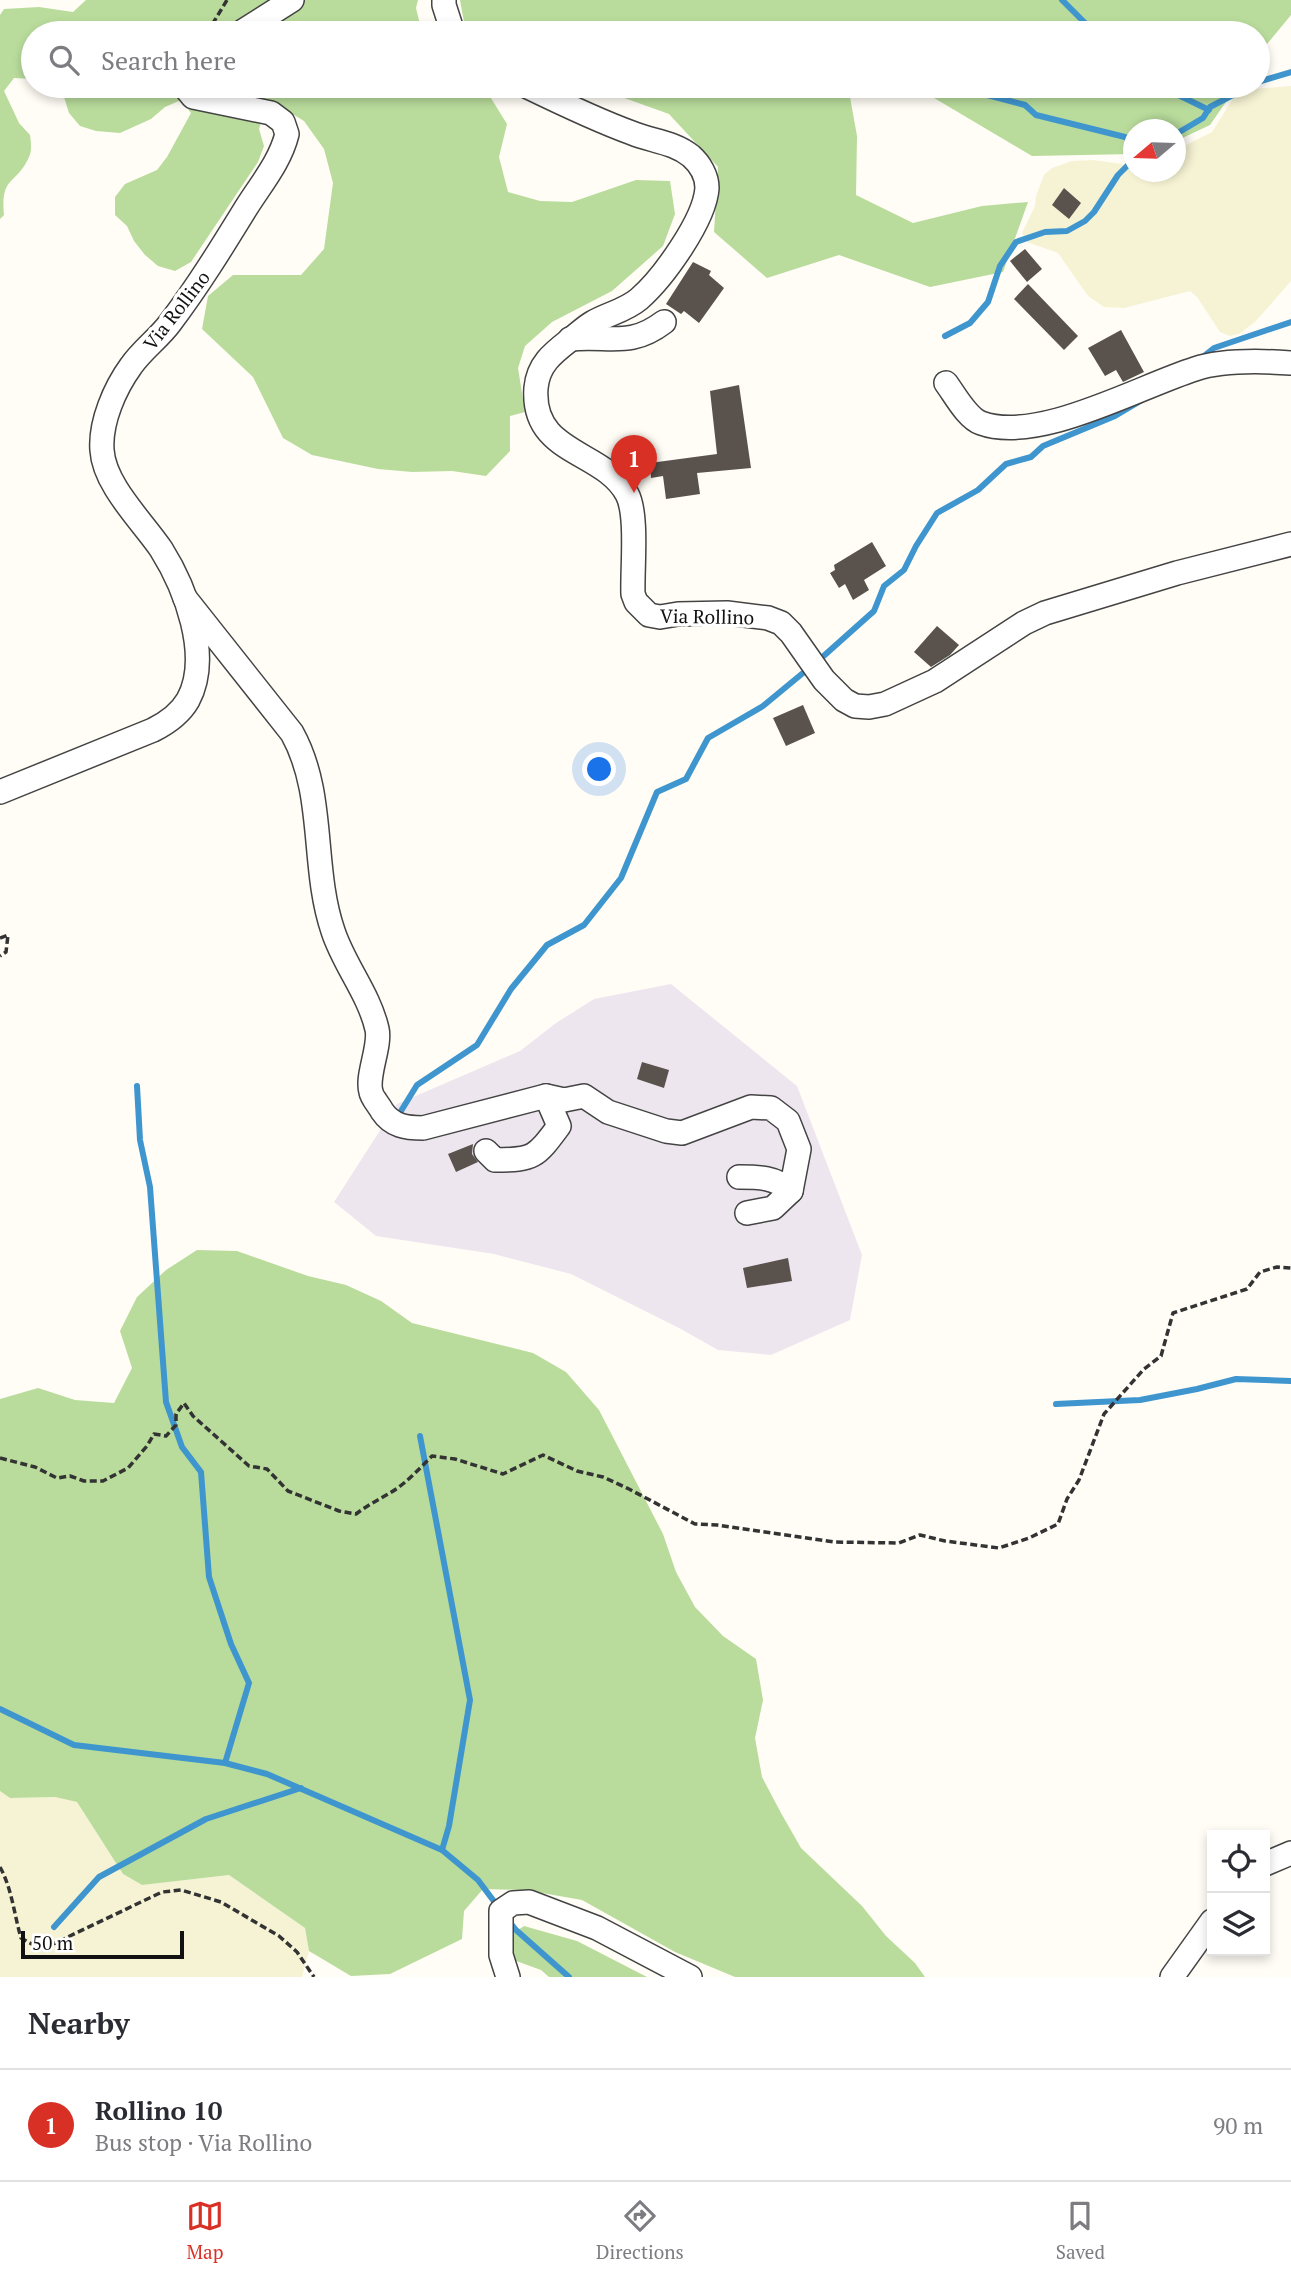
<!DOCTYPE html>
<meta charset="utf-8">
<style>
:root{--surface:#fff;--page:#f2f2f3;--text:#2b2b33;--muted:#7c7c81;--line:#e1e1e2;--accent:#d93025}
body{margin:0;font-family:"PT Serif",serif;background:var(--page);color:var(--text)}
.controls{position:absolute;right:21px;bottom:21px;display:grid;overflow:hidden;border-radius:0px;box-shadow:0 4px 10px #0003}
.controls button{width:63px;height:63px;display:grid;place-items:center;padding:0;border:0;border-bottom:2px solid var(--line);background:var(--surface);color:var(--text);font:35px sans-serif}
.compass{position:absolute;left:1123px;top:119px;width:63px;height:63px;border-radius:50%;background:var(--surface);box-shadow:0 4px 10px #0003;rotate:251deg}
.scale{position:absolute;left:21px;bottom:18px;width:163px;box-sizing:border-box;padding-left:7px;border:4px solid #111;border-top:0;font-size:19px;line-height:24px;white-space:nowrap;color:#111;-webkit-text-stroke:5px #fff;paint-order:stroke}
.you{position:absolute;left:600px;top:770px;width:24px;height:24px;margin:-18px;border:5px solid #fff;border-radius:50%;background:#1a73e8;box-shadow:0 0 0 10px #1a73e833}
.badge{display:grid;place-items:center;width:46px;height:46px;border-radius:50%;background:var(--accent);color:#fff;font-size:23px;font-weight:700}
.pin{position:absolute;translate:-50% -58px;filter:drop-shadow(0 2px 4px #0008)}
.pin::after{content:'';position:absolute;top:37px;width:24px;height:21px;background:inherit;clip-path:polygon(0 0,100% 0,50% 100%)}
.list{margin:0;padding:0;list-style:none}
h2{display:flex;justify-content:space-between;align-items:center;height:91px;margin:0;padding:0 28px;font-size:30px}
h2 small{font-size:23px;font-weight:400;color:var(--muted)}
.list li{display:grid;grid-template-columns:46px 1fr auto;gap:21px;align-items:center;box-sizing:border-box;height:112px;padding:0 28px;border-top:2px solid var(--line)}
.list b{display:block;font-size:26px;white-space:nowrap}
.list p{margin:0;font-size:23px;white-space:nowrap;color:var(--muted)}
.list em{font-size:23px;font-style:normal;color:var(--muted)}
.icon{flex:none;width:38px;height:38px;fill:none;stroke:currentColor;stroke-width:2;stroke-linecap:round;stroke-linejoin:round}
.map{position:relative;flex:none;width:1291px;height:1977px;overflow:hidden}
.search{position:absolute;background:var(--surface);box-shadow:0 4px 10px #0003;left:21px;right:21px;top:21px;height:77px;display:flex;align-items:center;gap:18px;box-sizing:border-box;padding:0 24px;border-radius:38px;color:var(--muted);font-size:26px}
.sheet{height:203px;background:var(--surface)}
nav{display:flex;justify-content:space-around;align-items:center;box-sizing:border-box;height:98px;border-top:2px solid var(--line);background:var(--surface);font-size:19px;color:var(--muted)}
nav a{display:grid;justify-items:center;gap:4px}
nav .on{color:var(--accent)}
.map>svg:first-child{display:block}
.industrial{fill:#eee6ef}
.farmland{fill:#f6f3d4}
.forest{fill:#b9dc9c}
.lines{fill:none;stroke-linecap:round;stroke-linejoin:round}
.stream{stroke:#3f96cf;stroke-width:6}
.building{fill:#5a524d}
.minor-casing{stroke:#444;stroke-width:26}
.path{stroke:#333;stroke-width:3.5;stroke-dasharray:7 3.5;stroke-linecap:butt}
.minor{stroke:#fff;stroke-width:23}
.labels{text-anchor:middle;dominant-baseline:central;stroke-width:7;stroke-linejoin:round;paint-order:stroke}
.street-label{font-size:19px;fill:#111;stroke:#fff}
</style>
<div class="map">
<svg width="1291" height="1977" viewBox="0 0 1291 1977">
<rect width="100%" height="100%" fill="#fffdf5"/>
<polygon class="industrial" points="671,984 797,1086 862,1255 850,1320 771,1355 718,1350 679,1328 571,1274 494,1254 376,1236 334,1202 397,1104 520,1051 556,1023 594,999"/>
<g class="farmland">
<polygon points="1291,86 1291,281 1255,322 1239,334 1230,336 1220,332 1197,297 1190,291 1124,308 1104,307 1088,296 1058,253 1027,242 1022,233 1035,206 1036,196 1044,175 1052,168 1072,161 1093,160 1122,164 1128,169 1133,166 1134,172 1176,172 1176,150 1212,132 1234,97 1254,89"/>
<polygon points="0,1791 10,1798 55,1797 77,1802 123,1874 142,1885 229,1875 305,1928 309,1951 302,1977 0,1977"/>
</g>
<g class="forest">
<path d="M86,0h332l-2,8 6,25h-389v46l-19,-1 -10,13 15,32 11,12c1,7 2,16 -1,22 -12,28 -29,18 -25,58l-4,4v-204l4,-6 35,-2 34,5z"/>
<polygon points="460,0 1291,0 1291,15 1258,55 1258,33 480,33 464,22"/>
<polygon points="55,86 453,86 455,88 489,95 507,124 499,157 508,192 540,201 572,202 636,180 670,181 675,214 663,246 612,291 552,322 525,346 518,368 525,412 510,416 510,451 486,476 452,471 412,472 378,469 312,455 283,438 253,377 202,329 208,296 233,275 301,275 324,249 333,183 324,149 304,121 281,107 264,112 259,129 264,146 258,162 191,262 175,271 158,266 145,255 134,241 127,226 115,215 115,197 125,184 157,170 167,157 191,113 181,100 165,107 151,119 120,133 96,131 80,126 69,113 64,97"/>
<polygon points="591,86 848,86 857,136 856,195 913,223 982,206 1028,202 1003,272 930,287 839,255 767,278 714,232 718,167 669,114"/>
<polygon points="906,86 1237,86 1210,125 1176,141 1176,130 1134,130 1133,154 1032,156 924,92"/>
<polygon points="197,1250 237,1251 308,1276 346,1285 381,1301 412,1323 533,1353 566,1372 599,1410 663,1534 676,1572 695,1607 723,1636 756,1659 763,1700 755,1738 762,1777 781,1813 801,1848 862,1906 886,1936 915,1963 925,1977 735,1977 675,1952 582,1900 525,1890 483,1889 464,1911 462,1939 390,1974 351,1976 309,1951 305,1928 229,1875 142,1885 123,1874 77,1802 55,1797 10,1798 0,1791 0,1399 38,1388 75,1400 114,1403 132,1368 120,1331 137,1297 166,1270"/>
<polygon points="524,1926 577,1941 647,1977 549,1977 541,1970 508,1958 508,1937"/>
</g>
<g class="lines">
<g class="stream">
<polyline points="1062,0 1095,33"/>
<polyline points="455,26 515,33"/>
<polyline points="402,33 437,25 444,26"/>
<polyline points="714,33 730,28 791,33"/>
<polyline points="1258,82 1291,72"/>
<polyline points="953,86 1025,105 1036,115 1125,137 1134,143"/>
<polyline points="1160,86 1209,110"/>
<polyline points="1176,134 1203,118 1210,107 1250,86"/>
<polyline points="945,336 970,323 988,302 1000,266 1016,242 1045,232 1067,231 1085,221 1094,212 1118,175 1134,159"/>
<polyline points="1199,360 1214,348 1291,322"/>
<polyline points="818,661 874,611 884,586 904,570 916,546 937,513 978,490 1006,464 1031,457 1043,446 1115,416 1142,400"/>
<polyline points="137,1086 140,1140 150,1187 166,1402 182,1447 201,1472 209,1577 231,1644 249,1683 225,1763"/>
<polyline points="401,1111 417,1085 477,1045 511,989 547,945 584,925 621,878 657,792 686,779 708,738 763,706 809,668"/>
<polyline points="1056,1404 1140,1400 1197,1389 1236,1379 1291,1381"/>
<polyline points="420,1436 470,1700 449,1826 442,1850"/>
<polyline points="0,1709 74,1745 225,1763 267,1774 442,1850 478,1880 499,1908"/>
<polyline points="508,1920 516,1930 569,1977"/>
<polyline points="54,1927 99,1877 206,1819 301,1788"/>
</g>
</g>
<g class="building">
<polygon points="1064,188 1081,203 1069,219 1052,205"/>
<polygon points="1025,249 1042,269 1027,282 1010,261"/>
<polygon points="693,262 711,271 709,275 724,288 699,323 684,311 681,314 666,304"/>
<polygon points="1028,284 1078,336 1064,350 1014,299"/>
<polygon points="1121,330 1144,372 1123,382 1116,370 1105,376 1088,348"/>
<polygon points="739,385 751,468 697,473 700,494 666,499 663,476 651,478 650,463 717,454 710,391"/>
<polygon points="872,542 886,566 864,580 869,590 853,600 845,584 839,588 830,573 835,570 834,565"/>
<polygon points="937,626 959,645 950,655 931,667 914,652"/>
<polygon points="803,705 815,733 786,746 773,718"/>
<polygon points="642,1062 669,1070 664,1088 637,1079"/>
<polygon points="473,1144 472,1154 478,1162 456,1172 448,1154"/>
<polygon points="788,1258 792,1281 747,1288 743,1268"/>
</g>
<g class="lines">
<g class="minor-casing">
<g id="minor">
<polyline points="444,0 444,5 453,33"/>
<polyline points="240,33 292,0"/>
<path d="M526,86c35,17 70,34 106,47 19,8 42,9 59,23 9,8 16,20 16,32 -2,32 -44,90 -68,111 -14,12 -32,15 -47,24 -7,4 -14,11 -21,16 -18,14 -33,25 -35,49 -5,67 68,62 91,106 11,20 5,75 6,100l3,8 13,13 11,2 18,-3 49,-1 41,5 13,5 10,10 33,47 20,20 11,6 14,1 16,-3 50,-23 89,-58 21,-10 132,-40 114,-29"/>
<path d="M570,339c40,-4 60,9 94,-17"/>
<path d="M946,383c9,12 21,35 35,40 57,21 157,-36 214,-54 27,-9 68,-8 96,-6"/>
<path d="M185,598l107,135c34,61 19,134 41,198 11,34 36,63 44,98 4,17 -11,47 -6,63 1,6 8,13 11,19 10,15 24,17 41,17l123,-32 18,4 20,-4 24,16 58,19 16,2 69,-26 20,1 17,13 11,28 -8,42 -18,17 -26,5"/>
<path d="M0,792l153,-62c14,-7 27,-16 35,-30 24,-44 -3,-113 -27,-151 -19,-28 -57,-64 -59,-99 -2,-28 13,-62 29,-84 11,-16 28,-28 39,-43 28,-37 52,-76 76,-115 15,-24 34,-46 41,-74l-4,-12 -12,-9 -78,-16 -9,-11"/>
<path d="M486,1151l9,9c39,0 41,-3 64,-34l-13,-30"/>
<path d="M739,1177c20,0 36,0 52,14"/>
<polyline points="1265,1864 1291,1853"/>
<polyline points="508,1977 501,1955 501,1911 513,1903 529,1902 597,1928 690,1977"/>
<polyline points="1172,1977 1212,1921"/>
</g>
</g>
<g class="path">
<polyline points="207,33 227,0"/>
<polyline points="0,938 8,935 6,952 0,956"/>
<path d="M0,1458l35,9 22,11 13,-2 14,5h19l25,-13 19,-22 7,-12 12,2 10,-11v-11l8,-11 9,13 56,50 18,3 21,22 51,20 17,3c14,-11 29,-17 43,-27 12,-9 22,-20 33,-31l23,3 48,15 40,-19 34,16 26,6 26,12 66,35 22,1 117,17 65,1 21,-8 25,6 54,7 30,-10 29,-14 9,-25 12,-19 25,-66 40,-45 17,-13 12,-43 74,-24 13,-17 17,-5 14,1"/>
<path d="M0,1867c12,22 14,47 21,71l16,9 14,-2 111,-53 19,-2 40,12 58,34 18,16 17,25"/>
</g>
<use href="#minor" class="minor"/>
</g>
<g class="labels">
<g class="street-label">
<text transform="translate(176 310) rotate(-52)">Via Rollino</text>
<text transform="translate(707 616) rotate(1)">Via Rollino</text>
</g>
</g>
</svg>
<div class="controls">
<button><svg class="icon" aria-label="locate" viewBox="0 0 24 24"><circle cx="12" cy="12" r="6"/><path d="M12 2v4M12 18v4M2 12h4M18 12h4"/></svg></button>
<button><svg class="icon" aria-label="layers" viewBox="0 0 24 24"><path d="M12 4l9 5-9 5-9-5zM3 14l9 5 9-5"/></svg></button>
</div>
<svg class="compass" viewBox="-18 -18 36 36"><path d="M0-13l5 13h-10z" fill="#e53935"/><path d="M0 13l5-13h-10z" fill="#7c7c81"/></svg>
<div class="scale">50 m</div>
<div class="you"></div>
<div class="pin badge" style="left:634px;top:493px">1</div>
<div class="search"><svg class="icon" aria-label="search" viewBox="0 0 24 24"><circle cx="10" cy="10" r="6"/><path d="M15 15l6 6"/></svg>Search here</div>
</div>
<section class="sheet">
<h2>Nearby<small></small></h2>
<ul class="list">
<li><span class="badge">1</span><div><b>Rollino 10</b><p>Bus stop · Via Rollino</p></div><em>90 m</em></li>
</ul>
</section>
<nav>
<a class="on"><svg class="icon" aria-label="map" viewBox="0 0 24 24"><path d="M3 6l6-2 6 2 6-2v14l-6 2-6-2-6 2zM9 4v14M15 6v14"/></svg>Map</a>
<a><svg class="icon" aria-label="directions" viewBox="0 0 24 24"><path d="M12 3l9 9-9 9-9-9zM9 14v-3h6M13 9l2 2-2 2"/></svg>Directions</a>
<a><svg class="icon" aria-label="saved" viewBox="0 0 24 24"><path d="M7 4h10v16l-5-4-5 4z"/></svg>Saved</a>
</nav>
